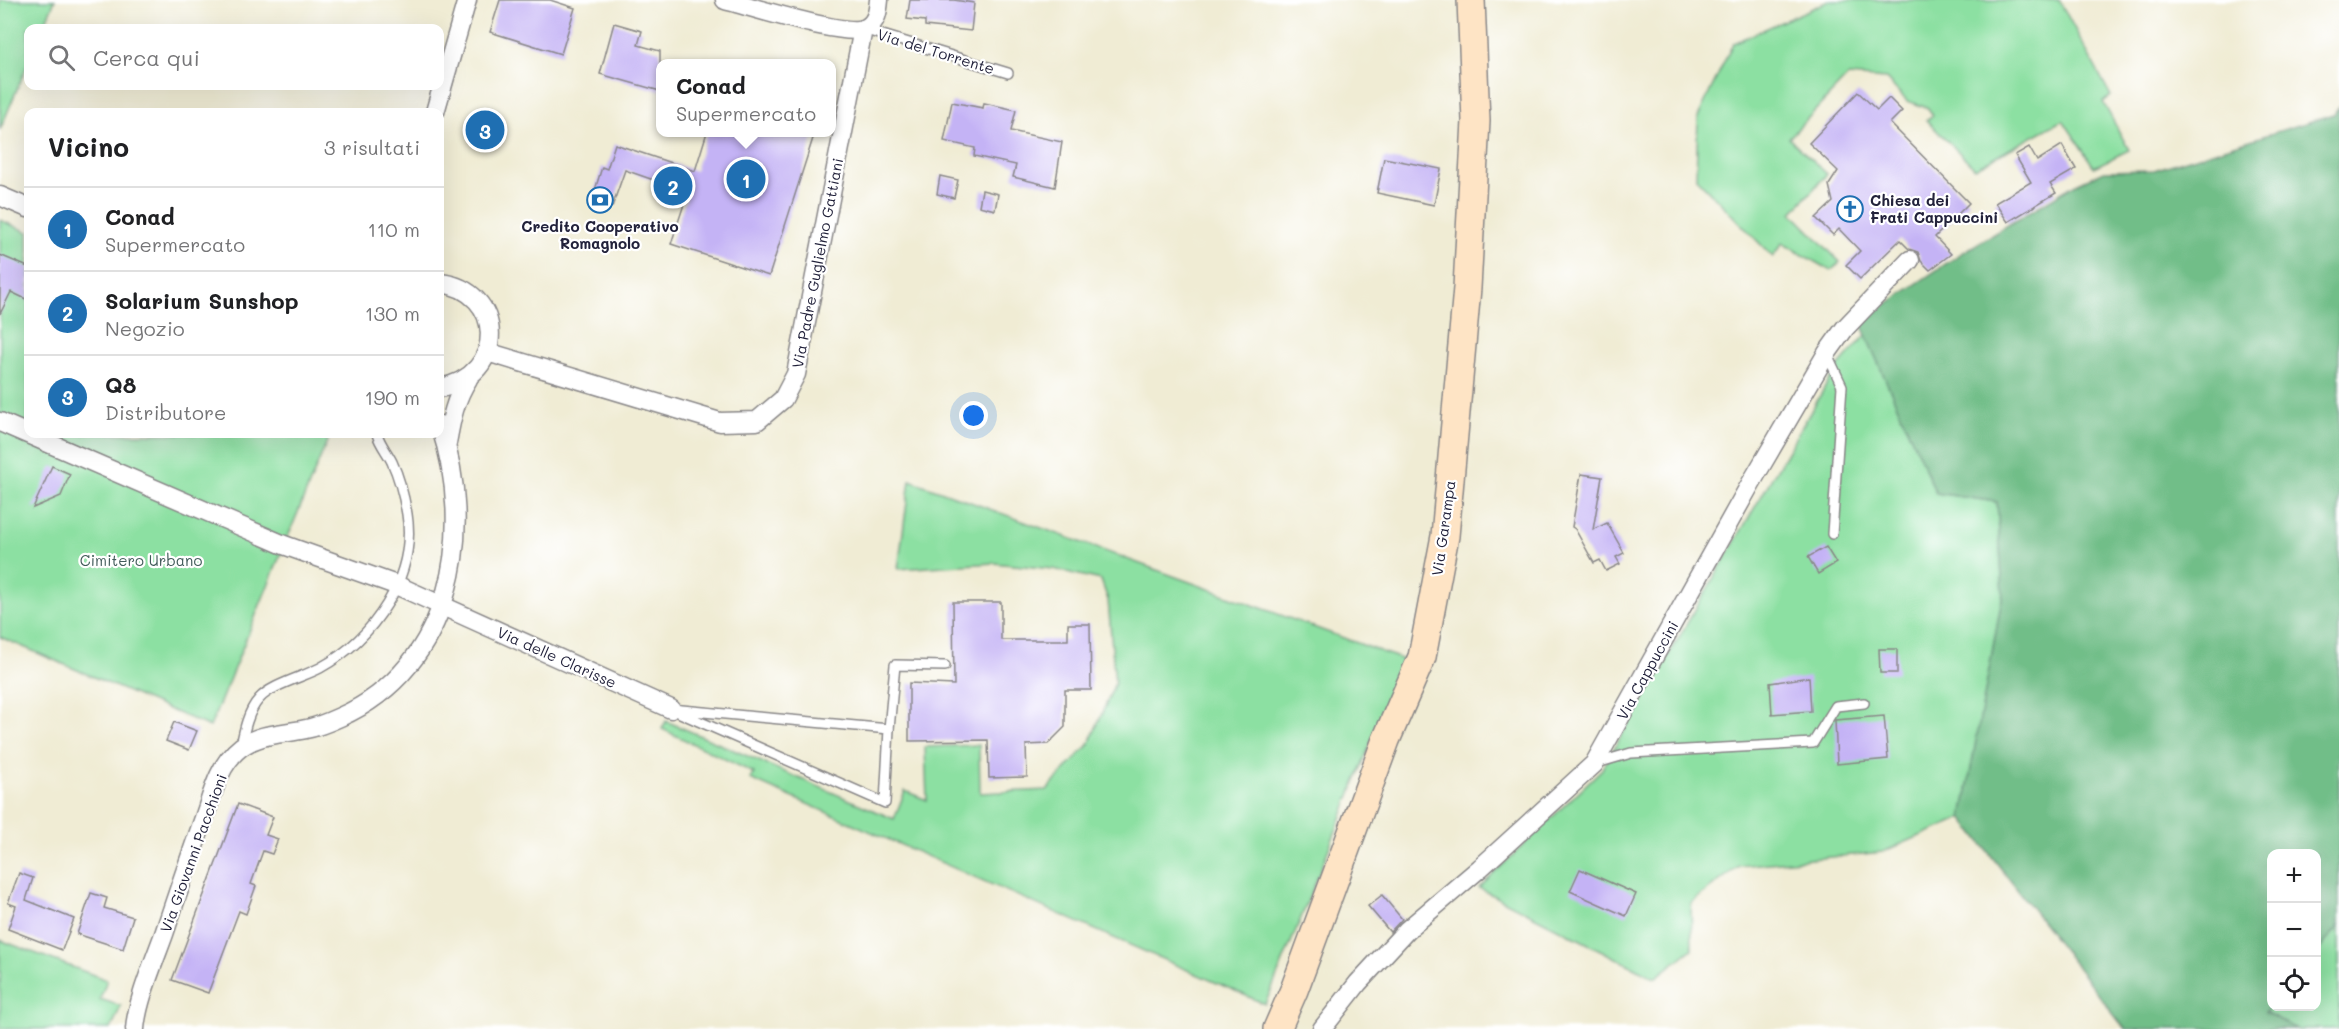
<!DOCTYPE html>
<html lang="it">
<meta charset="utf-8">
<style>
:root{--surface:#fff;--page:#f2f2f2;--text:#202124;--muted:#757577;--line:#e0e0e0;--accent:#1f6fb2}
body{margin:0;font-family:Mali,sans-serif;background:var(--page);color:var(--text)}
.controls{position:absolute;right:18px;bottom:18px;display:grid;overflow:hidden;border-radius:12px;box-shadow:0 6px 24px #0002}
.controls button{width:54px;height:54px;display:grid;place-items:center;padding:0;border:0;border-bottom:2px solid var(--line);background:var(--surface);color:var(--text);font:30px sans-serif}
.you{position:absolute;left:974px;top:416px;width:21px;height:21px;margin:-15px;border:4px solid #fff;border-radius:50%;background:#1a73e8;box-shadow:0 0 0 9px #1a73e833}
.badge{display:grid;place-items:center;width:39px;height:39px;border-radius:50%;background:var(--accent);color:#fff;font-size:20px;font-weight:700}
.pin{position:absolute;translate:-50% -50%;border:3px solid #fff;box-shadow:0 2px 6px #0006}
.popup{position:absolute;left:656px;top:59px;width:180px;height:78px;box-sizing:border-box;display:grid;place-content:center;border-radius:12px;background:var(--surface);filter:drop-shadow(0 2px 4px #0005);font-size:20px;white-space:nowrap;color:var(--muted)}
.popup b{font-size:22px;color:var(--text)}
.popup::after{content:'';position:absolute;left:50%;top:100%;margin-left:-12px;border:12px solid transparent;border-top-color:var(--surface)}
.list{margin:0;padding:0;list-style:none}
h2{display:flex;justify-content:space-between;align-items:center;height:78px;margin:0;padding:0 24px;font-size:26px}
h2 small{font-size:20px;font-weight:400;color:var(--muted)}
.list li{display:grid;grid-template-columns:39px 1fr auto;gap:18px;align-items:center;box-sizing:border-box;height:84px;padding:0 24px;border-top:2px solid var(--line)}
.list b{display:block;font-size:22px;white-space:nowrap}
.list p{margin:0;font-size:20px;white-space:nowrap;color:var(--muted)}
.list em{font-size:20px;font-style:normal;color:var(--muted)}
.icon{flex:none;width:33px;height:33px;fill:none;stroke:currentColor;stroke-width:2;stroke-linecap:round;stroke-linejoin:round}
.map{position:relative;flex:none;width:2339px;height:1029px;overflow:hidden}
.search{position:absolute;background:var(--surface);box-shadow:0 6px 24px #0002;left:24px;top:24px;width:420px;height:66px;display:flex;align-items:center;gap:15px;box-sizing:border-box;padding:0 21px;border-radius:12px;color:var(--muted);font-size:22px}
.panel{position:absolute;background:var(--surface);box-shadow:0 6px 24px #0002;left:24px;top:108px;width:420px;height:330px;border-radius:12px}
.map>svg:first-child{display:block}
.green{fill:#8ce0a2;stroke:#57816e;stroke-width:1.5}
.forest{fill:#71be88;stroke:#4a7062;stroke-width:1.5}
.building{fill:#c4b3f5}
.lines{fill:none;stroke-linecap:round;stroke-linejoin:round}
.lane-casing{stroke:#898788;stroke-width:12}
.street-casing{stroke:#898788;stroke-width:21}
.secondary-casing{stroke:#898788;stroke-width:30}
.lane{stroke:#fff;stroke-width:9}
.street{stroke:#fff;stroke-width:18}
.secondary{stroke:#fee4c5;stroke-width:27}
.labels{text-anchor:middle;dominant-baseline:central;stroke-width:4.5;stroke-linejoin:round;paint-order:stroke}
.street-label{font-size:15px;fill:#22223b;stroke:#fff}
.poi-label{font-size:15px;font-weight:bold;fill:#22223b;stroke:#fff;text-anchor:start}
.park-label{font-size:15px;fill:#425b5a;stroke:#fff}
</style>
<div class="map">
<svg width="2339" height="1029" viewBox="0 0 2339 1029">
<rect width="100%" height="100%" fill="#fff"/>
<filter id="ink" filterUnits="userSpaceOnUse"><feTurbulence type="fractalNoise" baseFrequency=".0167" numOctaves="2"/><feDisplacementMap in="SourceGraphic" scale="12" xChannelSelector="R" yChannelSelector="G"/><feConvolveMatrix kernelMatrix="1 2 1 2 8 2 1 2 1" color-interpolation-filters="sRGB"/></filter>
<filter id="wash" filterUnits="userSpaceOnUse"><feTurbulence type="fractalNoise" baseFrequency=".008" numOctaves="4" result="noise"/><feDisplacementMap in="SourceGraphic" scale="24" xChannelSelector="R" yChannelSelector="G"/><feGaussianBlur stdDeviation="1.35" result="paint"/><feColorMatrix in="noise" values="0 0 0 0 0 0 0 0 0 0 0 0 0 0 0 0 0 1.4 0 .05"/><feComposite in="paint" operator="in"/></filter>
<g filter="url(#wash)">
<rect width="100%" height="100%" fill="#f0ecd4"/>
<g class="green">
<polygon points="0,0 55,0 43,28 28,28 28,63 0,130"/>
<polygon points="1831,0 2059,0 2111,96 2103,102 2129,150 2094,167 2063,120 1975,168 1926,120 1933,116 1928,108 1907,101 1886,79 1848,76 1789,138 1827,174 1792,213 1840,262 1831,271 1782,243 1773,257 1696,178 1698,117 1733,43"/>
<polygon points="0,220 28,232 28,434 330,434 210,727 0,637"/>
<polygon points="1866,335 1936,493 1997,502 2003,593 1962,818 1883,852 1739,866 1691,903 1692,949 1655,978 1479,888 1602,769 1835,370"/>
<path d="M910,480l494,180c-47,115 -90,231 -139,344l-515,-225 4,-6 -92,-44 4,-8 228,98 11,-28 22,9 -2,-53 54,-2 1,48 67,-3 42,-46 26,-61 -7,-83 -7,-20 -48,-11 -59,-6 -96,6z"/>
<polygon points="2339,926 2339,1029 2297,1029 2265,1013 2271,1004 2272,1006 2316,1006 2317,952"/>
<polygon points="0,940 107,980 100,999 121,1006 111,1029 0,1029"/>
</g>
<polygon class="forest" points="2339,106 2339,926 2317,952 2316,854 2272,854 2272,1004 2265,1012 2297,1029 2125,1029 1962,818 2003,593 1997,502 1936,493 1860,322 1962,253 2074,185 2104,171 2154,170 2334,114"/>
<g id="blocks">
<g class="building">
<polygon points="500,0 550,0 575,8 561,54 490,32"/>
<polygon points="910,0 954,0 974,3 971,31 925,26 925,21 907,19"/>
<polygon points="614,23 642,31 638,45 660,51 660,91 600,74"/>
<polygon points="1858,92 1877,110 1889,98 1902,111 1890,123 1969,203 1935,237 1951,254 1930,270 1921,261 1918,252 1909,249 1900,240 1860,279 1846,265 1860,251 1839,229 1833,235 1816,218 1833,202 1829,185 1838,171 1809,143"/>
<polygon points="952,102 983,108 984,103 1016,110 1011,131 1062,142 1055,187 1013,177 1016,165 974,156 975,148 944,141"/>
<polygon points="707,132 815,132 769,276 671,244 688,192 625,170 612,207 592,200 602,167 607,169 615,144 695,171"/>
<polygon points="2062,145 2076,169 2050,184 2056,193 2008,222 1995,203 2031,182 2015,155 2029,147 2037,161"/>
<polygon points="1384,158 1441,169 1434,205 1377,193"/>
<polygon points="940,176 958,180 954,198 937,194"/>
<polygon points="982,190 998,194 995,210 979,206"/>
<polygon points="0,255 28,267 28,300 11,292 0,314"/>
<polygon points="52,466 70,474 61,496 33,508"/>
<polygon points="1581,474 1602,477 1593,530 1607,523 1624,553 1616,557 1620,564 1606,571 1600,560 1594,563 1575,529 1572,527"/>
<polygon points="1826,547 1836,563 1818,574 1808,557"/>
<polygon points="953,602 1001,602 1001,640 1068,640 1068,624 1090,624 1091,690 1065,690 1065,727 1048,744 1026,745 1027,777 989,778 988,740 909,741 909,683 954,685"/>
<polygon points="1879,649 1897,649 1897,673 1880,673"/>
<polygon points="1809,677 1811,711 1772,714 1770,683"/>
<polygon points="1884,716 1888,759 1837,764 1835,720"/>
<polygon points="174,722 197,731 189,750 166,741"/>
<polygon points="238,804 273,817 266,835 278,839 272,854 263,851 251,884 256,886 246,914 239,911 208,993 172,980"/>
<polygon points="1580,869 1636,894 1626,916 1570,891"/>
<polygon points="19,873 33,878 26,900 74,919 62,950 8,929 16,906 8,903"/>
<polygon points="91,893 107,898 104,908 133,917 123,949 77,934"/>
<polygon points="1382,895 1402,919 1390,932 1368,906"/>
</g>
</g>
</g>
<g filter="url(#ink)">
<use href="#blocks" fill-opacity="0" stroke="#898788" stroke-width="1.5"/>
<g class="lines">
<g class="lane-casing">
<g id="lane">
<polyline points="866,30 1008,73"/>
<polyline points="1827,354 1842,386 1832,534"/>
<polygon points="671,709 889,729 885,803"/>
<polyline points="889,729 895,665 945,666"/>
<path d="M241,746c3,-15 7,-35 18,-47 12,-14 44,-22 61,-31 53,-29 97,-91 87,-154 -3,-17 -8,-37 -15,-52 -5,-10 -12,-18 -15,-28"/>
<polyline points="1597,763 1631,753 1813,743 1836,706 1864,703"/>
</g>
</g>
<g class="street-casing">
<g id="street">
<path d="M725,0c25,6 122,38 141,28 11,-6 12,-17 13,-28"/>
<polyline points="435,112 467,0"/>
<polyline points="0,196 28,208"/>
<path d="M440,283c65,7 68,93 0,105"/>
<polyline points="487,352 720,422 757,421 783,399 796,374 863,29"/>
<polyline points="0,422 284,545 396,585 671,709"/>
<path d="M447,443c4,-23 8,-44 21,-64"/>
<path d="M135,1029c2,-28 19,-67 29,-95 13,-39 26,-77 40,-116 5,-14 9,-29 15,-42 5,-11 13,-22 22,-29 19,-14 43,-13 65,-18 11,-2 23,-7 34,-12 113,-50 136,-185 100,-292"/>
<polyline points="1322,1029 1358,983 1407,930 1480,868 1594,764 1751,483 1827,353 1845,328 1910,260"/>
</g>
</g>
<g class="secondary-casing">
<polyline id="secondary" points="1277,1029 1294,990 1386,740 1422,657 1445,536 1467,288 1476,121 1471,0"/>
</g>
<use href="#lane" class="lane"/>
<use href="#street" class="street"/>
<use href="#secondary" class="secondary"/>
</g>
</g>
<defs>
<g id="bank-ring" transform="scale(1.35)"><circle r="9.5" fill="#fff" stroke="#1f6fb2" stroke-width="1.5"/><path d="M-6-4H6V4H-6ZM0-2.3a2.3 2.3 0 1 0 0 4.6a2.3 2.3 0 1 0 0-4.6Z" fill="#1f6fb2"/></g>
<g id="church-ring" transform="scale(1.35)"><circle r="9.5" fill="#fff" stroke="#1f6fb2" stroke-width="1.5"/><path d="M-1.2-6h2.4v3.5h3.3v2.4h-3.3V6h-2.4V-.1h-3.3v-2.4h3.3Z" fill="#1f6fb2"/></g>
</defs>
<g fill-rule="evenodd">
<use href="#bank-ring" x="600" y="200"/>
<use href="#church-ring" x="1850" y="209"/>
</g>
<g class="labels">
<g class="street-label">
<text transform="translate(936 51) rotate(17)">Via del Torrente</text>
<text transform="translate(817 263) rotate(-79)">Via Padre Guglielmo Gattiani</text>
<text transform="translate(1443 528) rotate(-82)">Via Garampa</text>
<text transform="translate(557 657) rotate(24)">Via delle Clarisse</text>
<text transform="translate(1647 670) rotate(-61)">Via Cappuccini</text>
<text transform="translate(193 853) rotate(-70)">Via Giovanni Pacchioni</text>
</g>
<g class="poi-label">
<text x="1870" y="200">Chiesa dei<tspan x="1870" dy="17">Frati Cappuccini</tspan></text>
<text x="600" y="226" text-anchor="middle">Credito Cooperativo<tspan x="600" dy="17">Romagnolo</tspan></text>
</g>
<g class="park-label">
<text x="141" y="560">Cimitero Urbano</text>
</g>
</g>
</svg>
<div class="controls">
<button>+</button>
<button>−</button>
<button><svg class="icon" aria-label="locate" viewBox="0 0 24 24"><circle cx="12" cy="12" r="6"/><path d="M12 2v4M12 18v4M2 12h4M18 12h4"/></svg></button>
</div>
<div class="you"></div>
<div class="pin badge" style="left:746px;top:179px">1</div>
<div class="popup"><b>Conad</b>Supermercato</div>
<div class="pin badge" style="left:673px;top:186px">2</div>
<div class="pin badge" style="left:485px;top:130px">3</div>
<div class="search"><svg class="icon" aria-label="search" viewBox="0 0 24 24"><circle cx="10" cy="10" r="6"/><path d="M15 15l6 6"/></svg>Cerca qui</div>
<section class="panel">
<h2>Vicino<small>3 risultati</small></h2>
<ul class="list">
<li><span class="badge">1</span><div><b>Conad</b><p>Supermercato</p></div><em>110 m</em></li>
<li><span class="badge">2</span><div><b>Solarium Sunshop</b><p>Negozio</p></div><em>130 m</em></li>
<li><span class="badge">3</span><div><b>Q8</b><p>Distributore</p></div><em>190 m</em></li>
</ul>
</section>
</div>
